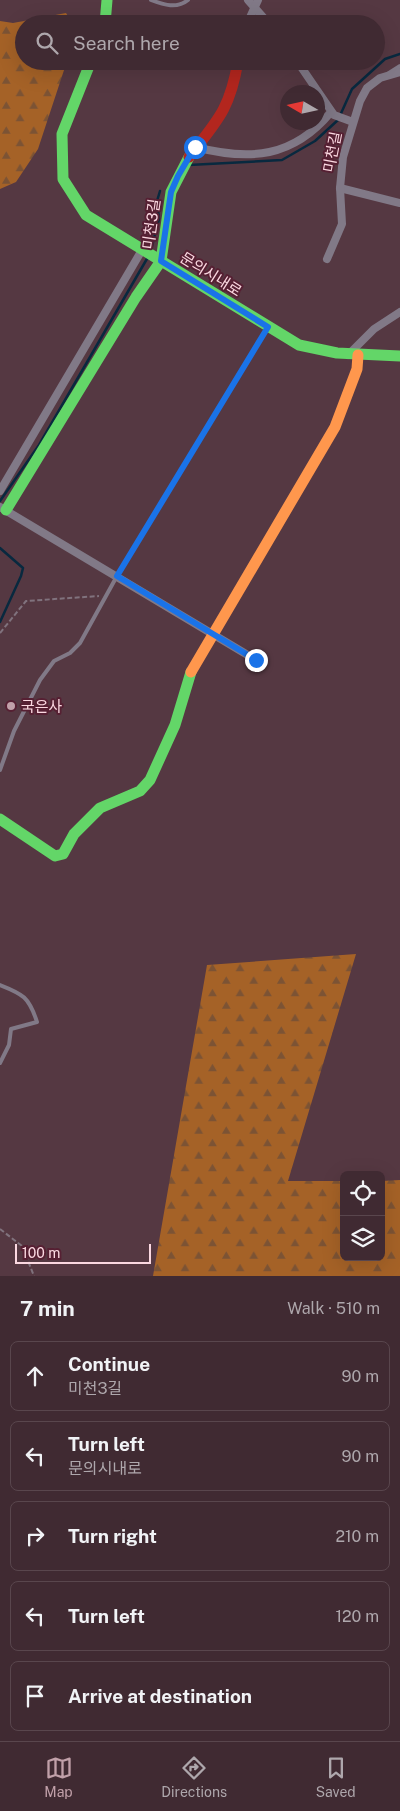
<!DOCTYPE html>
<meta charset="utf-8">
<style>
:root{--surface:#402a32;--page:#4b363e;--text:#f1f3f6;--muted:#aea7ac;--line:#59464d;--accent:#c1a0a9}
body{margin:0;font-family:"Public Sans","Noto Sans KR",sans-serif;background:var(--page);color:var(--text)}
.controls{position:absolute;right:15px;bottom:15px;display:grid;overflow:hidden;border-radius:8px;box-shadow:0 5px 20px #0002}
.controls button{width:45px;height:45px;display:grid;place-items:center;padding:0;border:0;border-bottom:1px solid var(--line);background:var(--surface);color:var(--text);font:25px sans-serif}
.compass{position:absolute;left:280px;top:85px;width:45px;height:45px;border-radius:50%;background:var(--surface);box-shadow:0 5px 20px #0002;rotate:279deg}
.scale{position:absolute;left:15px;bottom:12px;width:136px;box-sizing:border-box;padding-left:5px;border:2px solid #fbd8e1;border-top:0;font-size:14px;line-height:18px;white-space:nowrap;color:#fbd8e1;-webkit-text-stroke:4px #562033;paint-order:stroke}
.stop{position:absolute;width:15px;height:15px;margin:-11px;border:4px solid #1a73e8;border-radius:50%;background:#fff}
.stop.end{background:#1a73e8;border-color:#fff;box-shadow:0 1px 5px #0008}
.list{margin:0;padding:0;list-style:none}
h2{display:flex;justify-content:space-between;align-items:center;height:65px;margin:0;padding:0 20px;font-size:21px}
h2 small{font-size:16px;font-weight:400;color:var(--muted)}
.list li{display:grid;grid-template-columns:32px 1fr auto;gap:15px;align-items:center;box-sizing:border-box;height:70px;margin:0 10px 10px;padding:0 10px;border:1px solid var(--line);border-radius:8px}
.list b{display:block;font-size:19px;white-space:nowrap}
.list p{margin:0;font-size:16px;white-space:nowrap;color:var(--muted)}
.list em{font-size:16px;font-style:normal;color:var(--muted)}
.icon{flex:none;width:28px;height:28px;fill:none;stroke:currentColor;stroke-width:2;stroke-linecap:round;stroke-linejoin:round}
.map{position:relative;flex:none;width:400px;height:1276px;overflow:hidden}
.search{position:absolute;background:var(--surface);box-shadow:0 5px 20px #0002;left:15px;right:15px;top:15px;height:55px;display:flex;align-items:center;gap:12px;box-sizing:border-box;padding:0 18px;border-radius:28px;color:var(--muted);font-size:19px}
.sheet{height:465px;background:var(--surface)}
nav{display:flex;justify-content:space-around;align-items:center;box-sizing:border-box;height:70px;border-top:1px solid var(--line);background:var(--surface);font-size:14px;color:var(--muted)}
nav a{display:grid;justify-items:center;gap:2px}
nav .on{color:var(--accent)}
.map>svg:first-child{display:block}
.forest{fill:url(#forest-firs)}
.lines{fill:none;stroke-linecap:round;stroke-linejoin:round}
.stream{stroke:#08293f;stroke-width:2.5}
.path{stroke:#80727d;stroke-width:2;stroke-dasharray:5 2.5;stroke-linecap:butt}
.lane{stroke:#817987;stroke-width:4}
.street{stroke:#817987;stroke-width:8}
.fast{stroke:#63d668;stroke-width:11}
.slow{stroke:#ff974d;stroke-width:11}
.jam{stroke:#b3261e;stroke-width:11}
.route{stroke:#1a73e8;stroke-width:6}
.poi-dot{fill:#c1a0a9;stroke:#562033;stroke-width:2}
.labels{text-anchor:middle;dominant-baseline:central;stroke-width:4;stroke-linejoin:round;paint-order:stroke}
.street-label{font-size:15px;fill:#fbd8e1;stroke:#562033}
.poi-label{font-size:15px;fill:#fbd8e1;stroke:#562033;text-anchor:start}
</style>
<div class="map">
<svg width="400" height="1276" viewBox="0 0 400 1276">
<defs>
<pattern id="forest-firs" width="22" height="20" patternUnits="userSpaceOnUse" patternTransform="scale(1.25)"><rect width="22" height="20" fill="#a56227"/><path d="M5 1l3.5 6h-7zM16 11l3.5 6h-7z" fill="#7c5334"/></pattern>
</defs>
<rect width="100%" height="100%" fill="#553842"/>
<g class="forest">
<polygon points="66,13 73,24 24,24 24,61 67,61 38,149 16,182 0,189 0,21 13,23"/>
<polygon points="356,954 288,1181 344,1181 344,1257 381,1257 381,1181 400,1180 400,1276 153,1276 207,965"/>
</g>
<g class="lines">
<g class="stream">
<polyline points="189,165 282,160 315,141 338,120 352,89 385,59 400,54"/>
<polyline points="151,250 159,219 157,201 160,191"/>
<polyline points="0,501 39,445 148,257"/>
<polyline points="0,548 23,568 21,576 0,622"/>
</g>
<g class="path">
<polyline points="0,633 26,601 99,596"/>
<polyline points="0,1229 22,1246 34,1276"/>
</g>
<g class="lane">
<path d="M151,0c13,5 26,9 37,0"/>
<polyline points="389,73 400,66"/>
<polyline points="0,770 14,731 40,680 54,661 70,653 80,643 117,576 267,329"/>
<path d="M0,985c23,9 29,12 37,37l-26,7 -2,16 -9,18"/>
</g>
<g class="street">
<polyline points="248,0 269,24"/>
<polyline points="247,24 258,0"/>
<polyline points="297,61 334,115 353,122"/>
<path d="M195,147c55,14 98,11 136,-35"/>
<polyline points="340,188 400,203"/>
<polyline points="327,259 342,224 340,188 343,157 360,101 367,88 380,78 400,72"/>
<polyline points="348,355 374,329 400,312"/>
<polyline points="0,491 142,250"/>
<polyline points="0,507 256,660"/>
</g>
<g class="fast">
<polyline points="105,24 107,0"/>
<polyline points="91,61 62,134 63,179 86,215 299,345 337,353 400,356"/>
<polyline points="6,510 136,297 161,261 171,192 189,157"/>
<polyline points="0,819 55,856 63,854 74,834 100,808 140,791 150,780 175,725 191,672"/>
</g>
<polyline class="slow" points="191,672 335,427 357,369 358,355"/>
<path class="jam" d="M189,157c29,-37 41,-48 49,-96"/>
</g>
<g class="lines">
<polyline class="route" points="195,147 178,176 171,192 161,261 268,327 117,576 256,660"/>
</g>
<circle class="poi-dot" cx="11" cy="706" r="5"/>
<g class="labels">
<g class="street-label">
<text transform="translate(332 152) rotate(-79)">미천길</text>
<text transform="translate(151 224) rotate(-82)">미천3길</text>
<text transform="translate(211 274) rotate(32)">문의시내로</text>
</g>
<g class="poi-label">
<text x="21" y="706">국은사</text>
</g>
</g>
</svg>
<div class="controls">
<button><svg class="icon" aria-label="locate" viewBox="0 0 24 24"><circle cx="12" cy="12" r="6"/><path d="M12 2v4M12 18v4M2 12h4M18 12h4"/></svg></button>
<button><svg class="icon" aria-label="layers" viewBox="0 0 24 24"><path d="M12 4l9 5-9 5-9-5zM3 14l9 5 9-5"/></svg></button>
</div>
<svg class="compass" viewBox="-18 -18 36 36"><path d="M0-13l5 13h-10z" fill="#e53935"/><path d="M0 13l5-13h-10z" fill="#aea7ac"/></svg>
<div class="scale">100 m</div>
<div class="stop" style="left:195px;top:147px"></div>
<div class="stop end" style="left:256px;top:660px"></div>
<div class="search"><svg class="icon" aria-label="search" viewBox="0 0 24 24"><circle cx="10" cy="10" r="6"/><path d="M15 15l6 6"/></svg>Search here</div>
</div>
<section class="sheet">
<h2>7 min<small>Walk · 510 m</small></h2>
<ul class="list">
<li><svg class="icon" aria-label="ahead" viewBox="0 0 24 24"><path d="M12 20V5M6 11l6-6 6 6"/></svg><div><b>Continue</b><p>미천3길</p></div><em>90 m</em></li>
<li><svg class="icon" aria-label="left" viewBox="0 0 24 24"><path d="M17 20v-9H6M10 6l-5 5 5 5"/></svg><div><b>Turn left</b><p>문의시내로</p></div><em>90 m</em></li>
<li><svg class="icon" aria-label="right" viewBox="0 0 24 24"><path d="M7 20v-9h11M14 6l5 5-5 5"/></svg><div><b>Turn right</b></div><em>210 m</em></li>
<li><svg class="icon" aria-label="left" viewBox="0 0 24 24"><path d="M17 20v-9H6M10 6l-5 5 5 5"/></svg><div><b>Turn left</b></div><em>120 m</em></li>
<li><svg class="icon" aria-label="arrive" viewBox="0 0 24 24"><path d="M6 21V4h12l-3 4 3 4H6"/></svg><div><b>Arrive at destination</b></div></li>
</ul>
</section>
<nav>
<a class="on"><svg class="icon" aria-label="map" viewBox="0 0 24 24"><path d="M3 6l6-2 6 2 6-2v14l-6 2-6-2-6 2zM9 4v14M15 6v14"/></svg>Map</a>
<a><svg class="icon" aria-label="directions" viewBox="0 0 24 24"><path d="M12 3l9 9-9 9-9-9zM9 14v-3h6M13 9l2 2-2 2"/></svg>Directions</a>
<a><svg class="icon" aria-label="saved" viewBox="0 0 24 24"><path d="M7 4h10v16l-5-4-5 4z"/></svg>Saved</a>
</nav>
